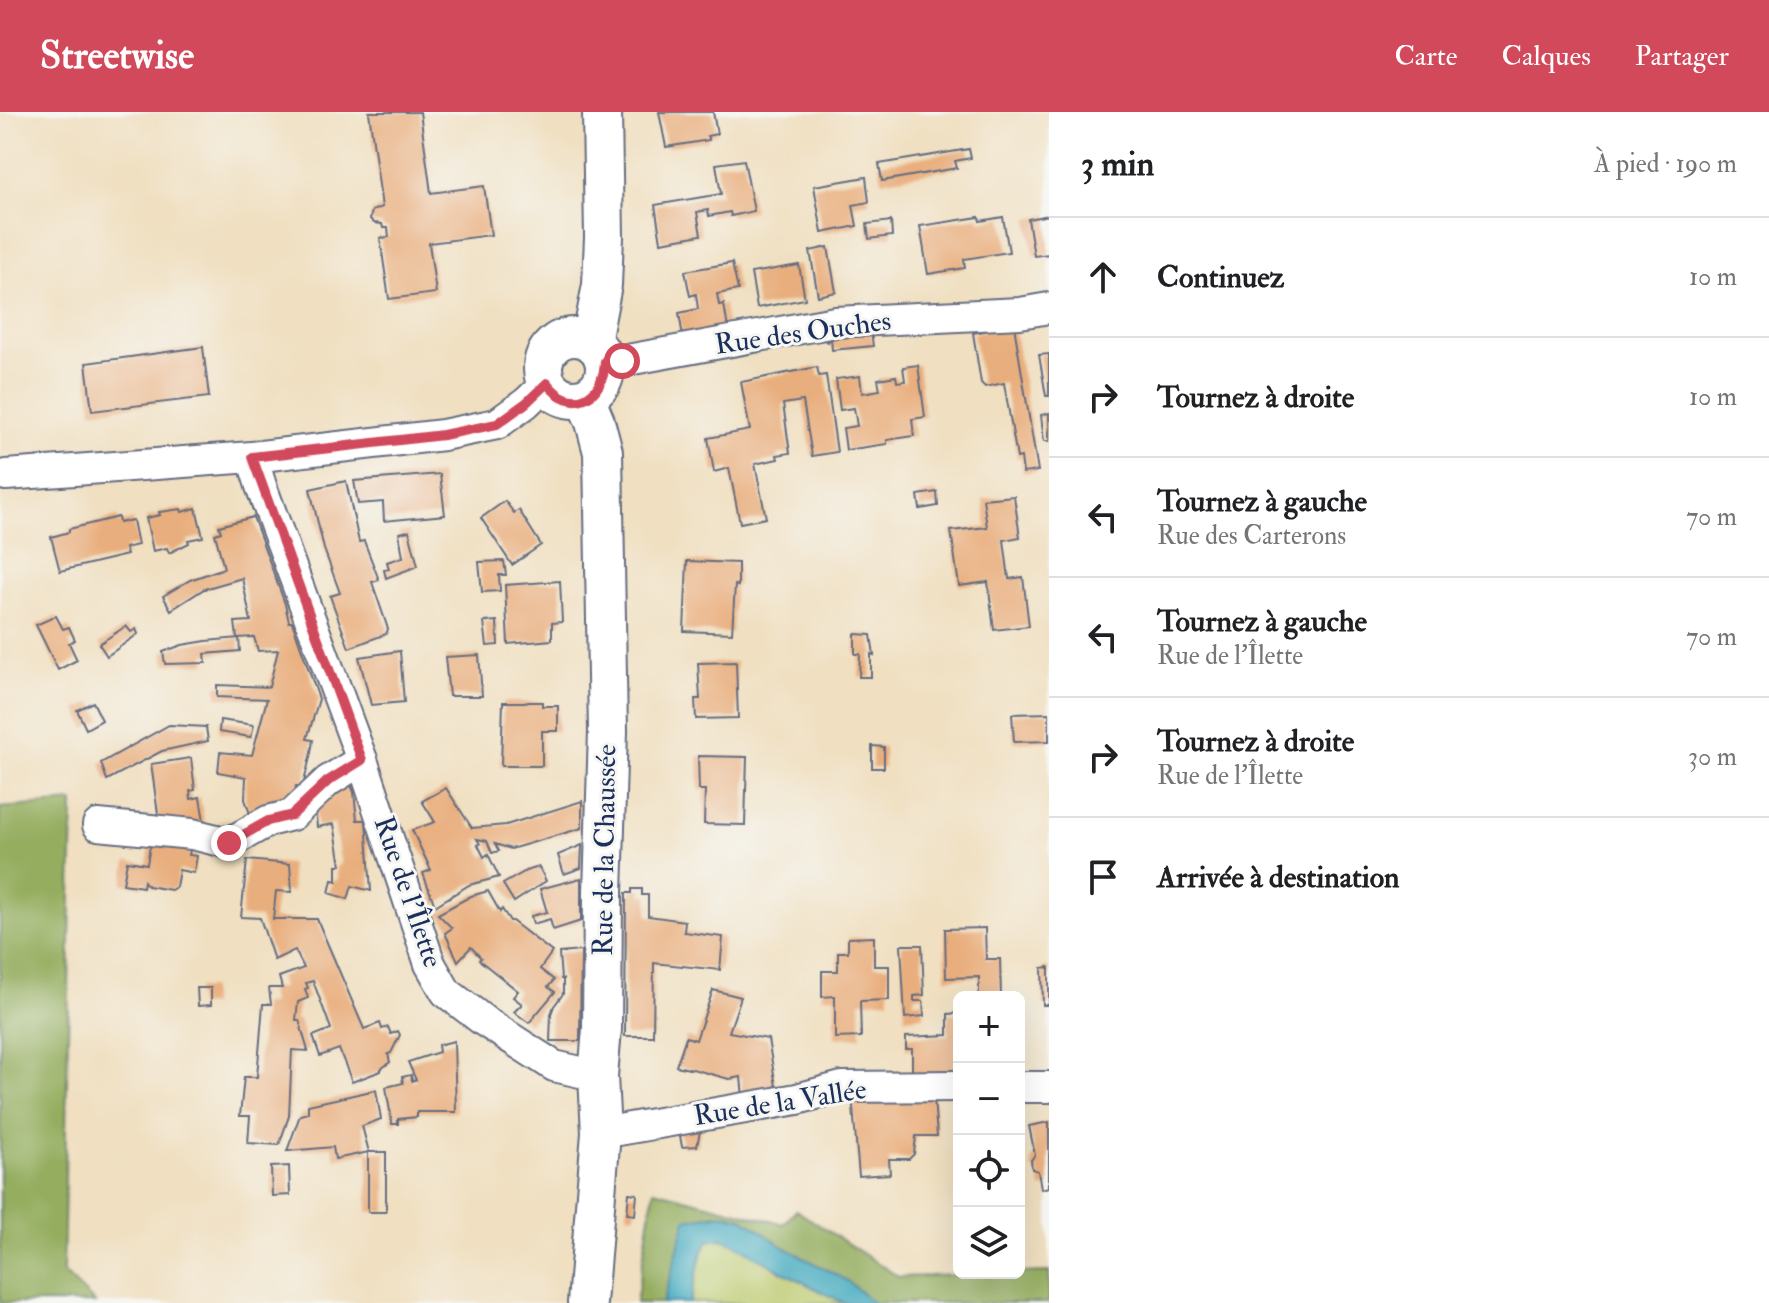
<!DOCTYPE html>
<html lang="fr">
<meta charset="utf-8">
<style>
:root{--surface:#fff;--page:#f6f6f6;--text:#202124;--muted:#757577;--line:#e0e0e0;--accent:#d1495b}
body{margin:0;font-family:"IM FELL Double Pica",serif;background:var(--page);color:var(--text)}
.controls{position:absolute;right:24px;bottom:24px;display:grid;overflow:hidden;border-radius:12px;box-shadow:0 8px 32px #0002}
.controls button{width:72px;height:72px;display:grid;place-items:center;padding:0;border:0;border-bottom:2px solid var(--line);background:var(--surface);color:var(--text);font:40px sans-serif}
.stop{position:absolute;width:24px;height:24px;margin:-18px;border:6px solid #d1495b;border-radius:50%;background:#fff}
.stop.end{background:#d1495b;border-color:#fff;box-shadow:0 2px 8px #0008}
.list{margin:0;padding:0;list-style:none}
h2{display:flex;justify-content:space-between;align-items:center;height:104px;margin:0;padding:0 32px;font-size:34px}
h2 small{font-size:26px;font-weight:400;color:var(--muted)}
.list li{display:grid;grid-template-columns:52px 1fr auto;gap:24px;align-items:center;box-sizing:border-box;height:120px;padding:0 32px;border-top:2px solid var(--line)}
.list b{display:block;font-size:30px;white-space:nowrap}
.list p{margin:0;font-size:26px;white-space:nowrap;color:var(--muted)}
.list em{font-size:26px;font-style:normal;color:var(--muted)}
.icon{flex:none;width:44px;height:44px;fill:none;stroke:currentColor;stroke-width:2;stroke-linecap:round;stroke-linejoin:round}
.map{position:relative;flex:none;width:1049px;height:1191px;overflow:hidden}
header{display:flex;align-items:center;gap:48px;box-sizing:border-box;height:112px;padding:0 40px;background:var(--accent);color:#fff}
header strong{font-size:38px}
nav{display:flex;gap:44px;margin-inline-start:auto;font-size:28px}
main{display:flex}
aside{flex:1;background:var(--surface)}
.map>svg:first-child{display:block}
.green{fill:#bbc96b;stroke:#6b7c64;stroke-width:2}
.forest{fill:#94ad5f;stroke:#586e5e;stroke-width:2}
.water{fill:#3da8bd;stroke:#2c6c8e;stroke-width:2}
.building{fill:#e9ae7d}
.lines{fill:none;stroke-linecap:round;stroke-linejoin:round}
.minor-casing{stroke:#666d80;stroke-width:34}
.tertiary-casing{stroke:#666d80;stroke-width:42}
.minor{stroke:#fff;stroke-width:30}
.tertiary{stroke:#fff;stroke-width:38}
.route{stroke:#d1495b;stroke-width:10}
.labels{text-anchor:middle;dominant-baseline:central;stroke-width:6;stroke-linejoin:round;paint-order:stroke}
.street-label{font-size:28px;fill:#1b2f5e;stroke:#f6f6f2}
</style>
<header>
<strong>Streetwise</strong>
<nav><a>Carte</a><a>Calques</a><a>Partager</a></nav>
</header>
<main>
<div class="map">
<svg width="1049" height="1191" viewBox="0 0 1049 1191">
<rect width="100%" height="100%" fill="#f6f6f2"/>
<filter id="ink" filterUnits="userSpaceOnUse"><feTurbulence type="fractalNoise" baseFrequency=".0125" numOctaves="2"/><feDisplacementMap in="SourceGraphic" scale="16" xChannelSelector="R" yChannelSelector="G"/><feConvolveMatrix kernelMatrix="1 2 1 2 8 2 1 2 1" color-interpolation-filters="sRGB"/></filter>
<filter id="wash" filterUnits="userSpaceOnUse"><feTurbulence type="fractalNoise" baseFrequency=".006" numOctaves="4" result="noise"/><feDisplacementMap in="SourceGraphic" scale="32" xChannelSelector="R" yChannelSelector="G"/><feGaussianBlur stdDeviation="1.8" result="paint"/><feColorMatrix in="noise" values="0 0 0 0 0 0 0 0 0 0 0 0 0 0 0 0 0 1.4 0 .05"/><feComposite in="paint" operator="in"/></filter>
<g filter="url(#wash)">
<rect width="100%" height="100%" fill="#f0dfc0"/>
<polygon class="green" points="721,1127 732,1130 781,1159 844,1191 690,1191 701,1143 708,1129"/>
<g class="forest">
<polygon points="73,690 63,1160 95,1191 0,1191 0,696"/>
<polygon points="654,1078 784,1112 796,1098 899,1165 1049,1160 1049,1191 874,1191 846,1168 782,1134 744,1107 732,1103 715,1102 686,1108 663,1191 636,1191"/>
</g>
<polygon class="water" points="721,1102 744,1107 782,1134 846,1168 874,1191 844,1191 781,1159 732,1130 721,1127 708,1129 701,1143 690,1191 663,1191 686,1108"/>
<g id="blocks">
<g class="building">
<polygon points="369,0 420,0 431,81 484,74 491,123 429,131 436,181 389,187 380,126 389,125 388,116 383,116 382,112 374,111 370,107 372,99 382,95"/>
<polygon points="659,0 713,0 717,22 707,24 709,28 666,35"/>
<polygon points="969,37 971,46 955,49 957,56 882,69 879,52"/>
<polygon points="744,48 754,99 731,104 730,100 709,104 708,98 697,100 701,123 661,130 655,93 721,82 716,52"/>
<polygon points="866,65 869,90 853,93 857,114 822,121 814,74"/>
<polygon points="1049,103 1049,142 1034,144 1028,107"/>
<polygon points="979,105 980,109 1003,105 1009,140 964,147 965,156 928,162 920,114"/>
<polygon points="891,109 892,124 869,127 867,112"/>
<polygon points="828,135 836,180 818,184 810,139"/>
<polygon points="732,151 738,178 717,182 719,193 724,192 728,217 683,225 679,201 698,197 696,182 690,184 685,159"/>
<polygon points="799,153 805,187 757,196 751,161"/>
<polygon points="1014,214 1038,359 1023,361 1021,345 1017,346 1004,271 985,275 981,271 973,221"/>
<polygon points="871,219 873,234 832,238 831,226 828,230 822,227"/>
<polygon points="203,235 209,285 92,299 86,251"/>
<polygon points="1049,242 1049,284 1046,284 1039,243"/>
<polygon points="918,253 925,305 912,307 914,324 887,328 887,332 846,338 843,316 857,314 854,296 840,298 836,267 860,264 862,281 880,278 878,267 896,264 897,270 905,269 903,255"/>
<polygon points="817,255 819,264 826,263 837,340 812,344 803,289 783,292 790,341 777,343 778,347 755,352 766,406 740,411 729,356 714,360 708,326 750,318 741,270"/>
<polygon points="1049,301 1049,329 1044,329 1041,303"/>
<polygon points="440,362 445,403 384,409 383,390 358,392 354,369"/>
<polygon points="346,369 359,430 364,429 379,468 372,470 388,517 386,522 349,536 330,484 340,481 324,437 310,377"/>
<polygon points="937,380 938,394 920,397 918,383"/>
<polygon points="1014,384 1020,425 1004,428 1009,467 1023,465 1029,514 994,518 988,470 959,474 951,419 987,415 983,387"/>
<polygon points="505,389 514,401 519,398 541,433 512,453 481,406"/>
<polygon points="196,396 203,425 188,428 189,431 169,441 167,436 153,439 146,406 160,403 159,400 181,397 182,400"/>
<polygon points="118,405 119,411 133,408 138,433 125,436 127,443 60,459 51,425 69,420 69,417"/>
<polygon points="253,405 285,492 289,510 292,510 319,587 307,627 313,628 311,641 303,674 296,674 293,693 251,705 245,687 246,665 218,660 220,640 252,643 267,587 217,585 217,573 269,575 278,538 258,539 254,525 237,526 235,510 251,509 242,466 204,477 171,498 163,484 190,468 224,456 215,422 221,420 219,414"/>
<polygon points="409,419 418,454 386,466 384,458 389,457 387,450 403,445 399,421"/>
<polygon points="504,449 506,463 499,463 500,479 482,480 479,450"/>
<polygon points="687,449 738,451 738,474 735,473 732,521 684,519"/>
<polygon points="560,469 562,510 552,511 552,528 508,532 505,473"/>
<polygon points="56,504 63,517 69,515 75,528 69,531 77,548 58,558 36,513"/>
<polygon points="497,509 498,533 487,534 484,510"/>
<polygon points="126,514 131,520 136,517 138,522 107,544 99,532"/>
<polygon points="855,522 871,523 874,543 871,542 871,565 859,565 860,542 855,542"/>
<polygon points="239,526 240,539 205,542 206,551 165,552 163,540 182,533 206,529"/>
<polygon points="400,539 404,590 371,593 359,545"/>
<polygon points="479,543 482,584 449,584 445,545"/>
<polygon points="736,550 738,606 696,607 695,587 700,587 698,551"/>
<polygon points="93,590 102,608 86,617 77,598"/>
<polygon points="503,590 542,590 542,594 558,594 558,619 542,619 542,654 501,654"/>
<polygon points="1049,601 1049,629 1014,630 1012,602"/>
<polygon points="220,608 254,613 251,625 219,620"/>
<polygon points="169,613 206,615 208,629 162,639 107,668 101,651"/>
<polygon points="872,634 884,635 884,656 872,656"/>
<polygon points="698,644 747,645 745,713 704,712 705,678 699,678"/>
<polygon points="191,646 195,678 190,679 191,687 200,685 206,721 160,716 151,652"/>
<polygon points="350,671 354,680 357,708 366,708 371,779 352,774 348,787 329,781 332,768 337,769 337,753 341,753 334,712 317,715 315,691"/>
<polygon points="446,676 472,716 506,713 582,689 582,716 511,737 495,732 499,739 492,741 487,729 477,727 480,732 478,733 484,745 488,742 499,765 469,773 435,794 423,761 431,758 412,718 435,710 422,689"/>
<polygon points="152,722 192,727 189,743 197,744 194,761 179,758 176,775 171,778 148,774 144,769 143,775 123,772 127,749 147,752"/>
<polygon points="582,733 581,756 564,762 558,743"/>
<polygon points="247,748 290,752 292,780 276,779 273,807 317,807 364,917 380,911 382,917 388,915 391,922 398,919 400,923 391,941 388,942 390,950 381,957 381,959 352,970 339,937 320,944 313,924 331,917 313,869 306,871 308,876 305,877 308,886 298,890 296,908 299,908 308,939 292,938 289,1004 279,1033 248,1031 250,1004 240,1004 244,965 257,965 263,892 271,892 269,876 282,876 279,865 304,856 295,838 274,848 260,806 241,805"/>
<polygon points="539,755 546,769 514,790 503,772 526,759"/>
<polygon points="581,766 581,809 553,818 550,807 533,812 531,804 547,800 540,777"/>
<polygon points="632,777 642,777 642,783 648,783 648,804 685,809 684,820 723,825 720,858 654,851 653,924 625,924 626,781 632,781"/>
<polygon points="488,779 500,800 502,797 510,809 512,809 552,840 540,857 554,868 548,875 555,880 529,911 514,900 522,892 513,885 518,879 479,848 481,846 471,835 458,849 445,821 452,816 438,802 471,784"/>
<polygon points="985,816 986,847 1000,847 1001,885 979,885 979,865 946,866 945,817"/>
<polygon points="874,825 874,854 889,854 889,888 860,889 861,925 835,926 835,884 822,885 822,859 838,859 838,840 848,840 848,826"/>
<polygon points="901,833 922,833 924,883 914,884 914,889 923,889 924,904 905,906"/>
<polygon points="581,839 580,929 550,929 551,902 554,894 563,882 563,867 561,867 559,841"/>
<polygon points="1049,855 1049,893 1043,893 1042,856"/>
<polygon points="197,876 211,876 211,893 198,894"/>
<polygon points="713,878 741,885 729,920 768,927 777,980 743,985 741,965 729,967 689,956 689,957 676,954 686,925 696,928"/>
<polygon points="959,901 959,963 912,964 912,937 906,937 906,925 948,923 948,902"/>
<polygon points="454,929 456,1000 417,1000 417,1005 398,1007 398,1012 392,1012 386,975 403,971 402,965 411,963 412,969 416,968 408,950 439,940 438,933"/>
<polygon points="376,978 381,1007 362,1014 369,1040 335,1047 333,1035 287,1039 300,1003 308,1001 308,993"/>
<polygon points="852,984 934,986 937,1024 916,1024 914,1042 909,1047 889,1047 890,1062 859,1064"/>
<polygon points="1049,1010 1049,1075 1041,1077 1038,1059 1032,1057 1031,1048 1035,1043 1029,1014"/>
<polygon points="701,1015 697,1034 682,1035 679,1018"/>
<rect x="368" y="1040" width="18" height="60"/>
<polygon points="289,1054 290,1083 272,1084 271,1055"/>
<polygon points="629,1081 637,1082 635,1103 627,1102"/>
</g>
</g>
</g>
<g filter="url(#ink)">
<use href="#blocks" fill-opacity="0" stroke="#666d80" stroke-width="2"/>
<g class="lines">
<g class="minor-casing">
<g id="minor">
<polyline points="605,249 622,249 835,210 1020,201 1049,196"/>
<polyline points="252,345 261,374 362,648 430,852 446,880 484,909 554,954 598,964"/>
<polyline points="6,363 252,345 443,323 497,312 526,291 547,271"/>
<polyline points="98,713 192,722 229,731 268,709 292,703 328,669 362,648"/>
<polyline points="1019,975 1049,975"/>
<polyline points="601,1021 797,987 842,975 959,974"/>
</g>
</g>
<g class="tertiary-casing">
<g id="tertiary">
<circle cx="574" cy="256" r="31"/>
<polyline points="591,230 602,173 604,125 602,0"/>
<polyline points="585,286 595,310 603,340 608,619 603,781 602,917 598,964 601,1021 587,1191"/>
</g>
</g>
<use href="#minor" class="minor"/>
<use href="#tertiary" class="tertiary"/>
</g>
</g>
<g class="lines" filter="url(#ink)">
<path class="route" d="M229,731l39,-22 24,-6 36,-34 34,-21 -110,-303 191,-22 54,-11 29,-21 21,-20c24,32 57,16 58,-22h17"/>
</g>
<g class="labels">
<g class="street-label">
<text transform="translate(803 221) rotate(-8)">Rue des Ouches</text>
<text transform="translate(605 738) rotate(-89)">Rue de la Chaussée</text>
<text transform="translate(408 780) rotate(71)">Rue de l'Îlette</text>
<text transform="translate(780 991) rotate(-9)">Rue de la Vallée</text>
</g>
</g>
</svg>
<div class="controls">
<button>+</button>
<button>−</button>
<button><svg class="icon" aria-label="locate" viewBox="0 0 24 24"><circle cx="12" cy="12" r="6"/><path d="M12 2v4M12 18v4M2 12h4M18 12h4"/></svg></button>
<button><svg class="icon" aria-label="layers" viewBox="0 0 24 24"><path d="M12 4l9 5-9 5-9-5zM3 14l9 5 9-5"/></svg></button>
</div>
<div class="stop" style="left:622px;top:249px"></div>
<div class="stop end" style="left:229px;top:731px"></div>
</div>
<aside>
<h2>3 min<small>À pied · 190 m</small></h2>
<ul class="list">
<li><svg class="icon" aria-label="ahead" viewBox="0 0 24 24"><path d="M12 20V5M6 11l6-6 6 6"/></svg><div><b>Continuez</b></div><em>10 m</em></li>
<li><svg class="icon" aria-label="right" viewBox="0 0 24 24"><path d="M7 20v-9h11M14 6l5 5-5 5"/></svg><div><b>Tournez à droite</b></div><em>10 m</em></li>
<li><svg class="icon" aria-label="left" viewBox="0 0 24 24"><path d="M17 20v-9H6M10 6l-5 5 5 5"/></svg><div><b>Tournez à gauche</b><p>Rue des Carterons</p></div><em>70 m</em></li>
<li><svg class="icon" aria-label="left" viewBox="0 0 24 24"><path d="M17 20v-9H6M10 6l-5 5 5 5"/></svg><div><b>Tournez à gauche</b><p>Rue de l'Îlette</p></div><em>70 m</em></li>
<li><svg class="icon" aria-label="right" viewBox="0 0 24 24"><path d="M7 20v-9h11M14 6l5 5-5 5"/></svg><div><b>Tournez à droite</b><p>Rue de l'Îlette</p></div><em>30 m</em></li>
<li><svg class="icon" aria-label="arrive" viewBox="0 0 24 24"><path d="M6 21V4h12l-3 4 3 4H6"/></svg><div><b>Arrivée à destination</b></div></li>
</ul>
</aside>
</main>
